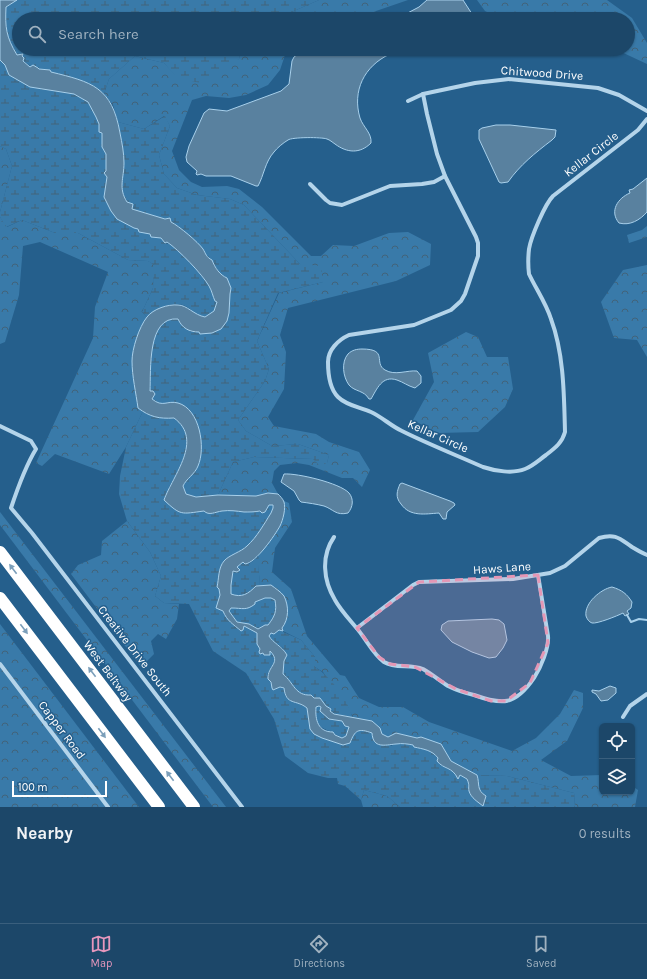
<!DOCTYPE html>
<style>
:root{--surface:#1c4769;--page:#254e6f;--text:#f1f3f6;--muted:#a0b2c0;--line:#3a5f7d;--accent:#e797bd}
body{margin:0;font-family:Karla,sans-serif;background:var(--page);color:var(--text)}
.controls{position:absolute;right:12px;bottom:12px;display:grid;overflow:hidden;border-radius:6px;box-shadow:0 1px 3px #0004}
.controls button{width:36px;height:36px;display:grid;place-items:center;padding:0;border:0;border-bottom:1px solid var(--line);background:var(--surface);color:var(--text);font:20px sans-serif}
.scale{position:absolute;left:12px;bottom:10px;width:95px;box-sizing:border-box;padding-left:4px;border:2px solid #fff;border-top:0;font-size:11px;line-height:14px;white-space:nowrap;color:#fff;-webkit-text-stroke:3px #255f8c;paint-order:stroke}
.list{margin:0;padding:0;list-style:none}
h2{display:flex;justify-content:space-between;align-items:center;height:52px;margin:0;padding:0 16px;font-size:17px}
h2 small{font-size:13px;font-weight:400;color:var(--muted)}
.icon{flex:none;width:22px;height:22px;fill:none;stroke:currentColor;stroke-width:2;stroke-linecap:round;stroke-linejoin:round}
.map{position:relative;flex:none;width:647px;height:807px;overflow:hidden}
.search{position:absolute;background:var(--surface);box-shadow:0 1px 3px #0004;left:12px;right:12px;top:12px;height:44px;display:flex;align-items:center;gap:10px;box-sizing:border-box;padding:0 14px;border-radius:22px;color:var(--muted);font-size:15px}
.sheet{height:116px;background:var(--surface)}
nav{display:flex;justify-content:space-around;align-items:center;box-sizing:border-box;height:56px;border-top:1px solid var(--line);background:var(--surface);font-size:11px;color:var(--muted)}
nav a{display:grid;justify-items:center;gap:2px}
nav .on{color:var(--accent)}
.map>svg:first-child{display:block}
.forest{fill:url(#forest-crowns)}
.wetland{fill:url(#wetland-marsh)}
.water{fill:#59819f;stroke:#a8d0eb;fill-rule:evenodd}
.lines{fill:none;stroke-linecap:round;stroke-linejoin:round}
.stream{stroke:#a8d0eb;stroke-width:2}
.street{stroke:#b4d4ea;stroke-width:4}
.highway{stroke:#fff;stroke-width:12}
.oneway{fill:#7c9fba}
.marked{fill:#e497b5;fill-opacity:0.2;stroke:#e497b5;stroke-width:3;stroke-dasharray:8 5;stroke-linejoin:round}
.labels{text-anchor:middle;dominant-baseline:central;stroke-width:3;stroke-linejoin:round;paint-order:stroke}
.street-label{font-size:12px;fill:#fff;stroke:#255f8c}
</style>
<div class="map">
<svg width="647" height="807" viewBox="0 0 647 807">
<defs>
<pattern id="forest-crowns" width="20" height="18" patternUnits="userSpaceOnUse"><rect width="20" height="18" fill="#397aa9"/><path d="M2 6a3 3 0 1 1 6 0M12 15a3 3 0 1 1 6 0" fill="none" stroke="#42637a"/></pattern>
<pattern id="wetland-marsh" width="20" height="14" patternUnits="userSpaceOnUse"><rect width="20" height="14" fill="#397aa9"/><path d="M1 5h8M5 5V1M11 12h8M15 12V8" fill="none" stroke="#42637a"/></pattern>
</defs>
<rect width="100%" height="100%" fill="#255f8c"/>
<g class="forest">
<polygon points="319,0 408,0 376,11 367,19 257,19 262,13 287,14"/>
<polygon points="477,0 607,0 632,18 647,43 647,64 615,49 628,49 628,19 501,19 485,11"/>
<polygon points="241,49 290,49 285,55 280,70 268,85 246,95 229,98 206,96 192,100 172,151 179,170 191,182 202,187 227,186 239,189 262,207 311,256 321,256 333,245 354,246 389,233 408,232 431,244 430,265 396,281 288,308 280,335 286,352 284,389 268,417 274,426 316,434 329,442 359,452 370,470 362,487 353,478 342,478 309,465 297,463 280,465 274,471 272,483 278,494 268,493 256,496 218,495 233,462 254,457 313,459 327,463 329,455 298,444 272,446 246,431 238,420 265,381 269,369 257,341 279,293 323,282 300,264 244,205 230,199 197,195 177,188 164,174 159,155 170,126 164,116 144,129 118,122 113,105 104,94 109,79 135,56 164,63 178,78 239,59"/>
<polygon points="0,146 6,149 12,166 0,212"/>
<polygon points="0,217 7,227 22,220 55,233 78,233 128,260 148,261 155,265 153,288 142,312 147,317 137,337 138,408 143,411 126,447 109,474 55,454 42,466 36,463 93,338 95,307 108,272 40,242 23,246 19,295 5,342 0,344"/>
<polygon points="647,226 647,237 629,243 627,235 642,230"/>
<polygon points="647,265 647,357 637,340 614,338 601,302 623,270"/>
<polygon points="466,332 478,337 487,357 508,357 513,389 505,407 478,432 438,433 413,420 434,382 428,353"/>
<path d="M284,501l5,2 3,19 -17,26 -3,24 19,17 16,47 33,39 5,1 14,22 20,9h24l26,15 83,29 24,-13 24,-24 14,-24 9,3v15l-16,33 -26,19 30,16 31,-1v17h30v-6l6,4 -3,17h-60l-1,-14 -67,-17 -30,-1 -26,-14 -10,-17 -45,-11 -8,4 -6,-3 -10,-13 -19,-2 -1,-4 -29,-43 -8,-5v-10l-14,-17 -18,-9 -12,-46 -11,1c0,-8 -3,-22 -2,-29 2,-4 6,-9 9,-13 11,-15 18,-24 17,-43z"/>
<polygon points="0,512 226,807 213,807 0,525"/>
<polygon points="127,521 150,552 161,576 155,596 164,603 179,604 177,619 166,639 158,634 151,641 154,654 141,667 71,574 78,565 101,555 102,541"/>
<polygon points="0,624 139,807 0,807"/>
<polygon points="364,790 387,796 400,807 363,807 361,800"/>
</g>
<g class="wetland">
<path d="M17,0h302l-32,14 -25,-1 -5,6h-238v30h222l-2,10 -38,24 -24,-5 -13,-15 -29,-7 -26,23 -5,15c-19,-14 -31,-16 -53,-22l-1,-2c-11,-1 -24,-2 -28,-14l1,-2h-3l-3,1c-11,-18 -11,-27 -11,-48z"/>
<path d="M0,60l5,5 4,10 21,12 44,7 14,8 8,15 3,7v8l3,1v14l4,7 1,23 -3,20 7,14 23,17 17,6v3l10,1 4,5c10,0 39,34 44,44 3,4 4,10 6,14l2,1 -3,9 -9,6c-11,-2 -14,-9 -22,-12 -13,-4 -27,5 -36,12l-5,-5 11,-24 1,-23 -6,-4 -20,-1 -50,-27h-23l-33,-13 -16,7 -6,-10v-5l12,-46 -6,-17 -6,-3z"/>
<path d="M165,116l5,10 -11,29 5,19 13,14 20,7 33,4 14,6 56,59 21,2 2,16 -45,11 -21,48 12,28 -4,12 -27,39 8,11 26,15 26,-2 31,11 -2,8 -7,3 -7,-7 -59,-2 -21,5 -15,33 -22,2 -10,-3 -3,-8 2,-4 4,-3 12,-32 -30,-45c-8,3 -13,2 -19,-3l1,-8h-3c1,-16 0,-51 8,-63 4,-6 13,-10 20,-9l13,13h8l28,-11c3,-11 1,-22 4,-33l-16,-22 -3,-6 -5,-2 -4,-7 -25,-25 -7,-4 -3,-4 -3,1 -33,-10 -10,-15v-15l2,-16 -1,-13 -5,-28 26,7z"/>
<path d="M143,411c8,7 21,8 31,7 25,18 7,48 -5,69l17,26 18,-2 6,3 11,-3 14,-1 10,2h20l4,-8 3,1 1,3 -2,5c-7,11 -14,24 -24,33 -6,6 -18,9 -23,15 -6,7 -5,18 -7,26l2,2 1,6 -3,13 6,3c4,10 10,13 17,20l4,-5 13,7 3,21 10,-3c9,10 2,13 -3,24l7,15 6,-3 4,2 1,7 8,6 9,2 5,4 3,21 40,14c1,-2 2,-6 4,-9 8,-12 29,6 37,12 7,-4 14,-2 22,-1l1,2c14,3 22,3 26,18l14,7 4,6 1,-3 8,4 16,27 3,-10c-10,-6 -6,-12 -9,-21l30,1 67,17 1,14h-175l-13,-11 -23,-6 -3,10 -16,-14 -7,-2 -1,-6h-9l-20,-5 -23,-17 -11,-37 -28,-46 -33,-22 -24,-47 -25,-1 -9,-7 6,-20 -11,-24 -23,-31 -8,-27 1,-18 6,-29z"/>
<path d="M259,556c-2,10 1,20 1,30h-4c-8,8 -14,12 -25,8l-1,-9 3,-14 6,-1 -2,-3 7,-5 5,2z"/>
<path d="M265,598h6l4,2c2,11 -1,16 -7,25h-3l-7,4 -9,-5 -12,-2 -8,-11 2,-3 13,1 11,-7z"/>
<path d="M279,630l22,10 14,17v10c17,11 33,33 38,52 -8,-4 -16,-4 -23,-8l1,-2 -5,-3 -6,-8h-6l-3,-3c-16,1 -17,-12 -28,-21v-26l-12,-9 -2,-3 2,-3 3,1z"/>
<path d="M319,706l15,14 8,1 3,5 5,1 -4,9 -4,2c-4,-2 -7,-4 -11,-6 -14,-7 -16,-7 -15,-25z"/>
</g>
<g class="water">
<path d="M0,0h17l-11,7c-1,20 0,30 11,48l6,-1 -1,2 2,2 -1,3 7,6 3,-2 5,3 1,1 11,1 1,2c41,10 61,15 69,61 2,10 4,20 4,30 0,15 -6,25 3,39l6,2 -1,5 33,10 5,-1 1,4c8,4 27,20 32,27 3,5 3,8 9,11 3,8 8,15 15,18l4,10 -1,6 -1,19 -2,8 -6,8 -9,4 -12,1 -1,-2c-10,0 -17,-4 -21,-13 -31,-3 -27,51 -28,72h3l2,3 -3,5c11,9 15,1 26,4 22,6 28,45 20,63 -3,8 -12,13 -15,20l3,8 10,3 22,-2 38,1 12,-3 10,1c2,2 5,5 6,8 2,6 -1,18 -4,24 -5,9 -24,37 -35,38l-2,-2 -6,5 3,3 -3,2 -4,-1 -2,14v9c11,4 17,0 25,-8l15,-1c4,3 10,7 13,11 5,10 5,23 -2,32l1,3 -4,-1 -5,4 -3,-1 -2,3c4,7 13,10 18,19l-3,6 -1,13c11,9 12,22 28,21l3,3h6l6,8 5,3 -1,2 4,3 38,7 8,7 2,6 6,3 8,-4 21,5 4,-1 20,7 10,17 26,14c3,9 -1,15 9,21l-3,10c-5,-4 -12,-8 -14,-15 -1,-5 1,-5 -2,-12l-7,-4 -2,4c-6,-13 -14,-9 -21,-18l1,-3c-6,-8 -15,-9 -24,-11l-1,-2c-5,-1 -11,-2 -17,-1 -11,1 -23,5 -24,-11 -14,-5 -17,-3 -22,10l-7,2 -21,-7 -8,-4 -4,-5 -3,-21c-11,-9 -21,-2 -23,-20l-4,-1 -7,3 -1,-2 -1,-6 -3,-3c-1,-13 14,-16 2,-28v4h-6l-1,-2 -3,1 -1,-2 1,-3 -3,-5v-11l-13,-7 -1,4 -2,1c-8,-7 -14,-10 -18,-20l-7,-3 4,-13 -1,-6 -2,-2c2,-8 1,-19 7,-26 5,-6 17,-9 23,-15 10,-9 17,-22 24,-33l2,-5v-3h-4l-4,7 -3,1 -2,-2c-5,1 -11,1 -16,1 -8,-1 -14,-2 -22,-1 -7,1 -13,5 -18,0 -23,3 -23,5 -40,-11 9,-25 40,-60 10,-82 -15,1 -24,-1 -36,-10 -2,-15 -6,-32 -6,-47 0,-12 7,-34 15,-44 6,-8 21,-13 31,-12 9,0 16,10 27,12l9,-6 3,-9 -2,-1c-2,-4 -3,-10 -6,-15 -7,-12 -30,-36 -42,-44l-2,1 -4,-5 -10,-1 -1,-3 -11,-2 -1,-3 -4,-1 -17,-9 -6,-8 -7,-14 3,-20 -3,-4 2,-2v-17l-4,-7v-14l-3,-1v-8l-3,-7 -8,-15 -14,-8 -44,-7 -21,-12 -4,-10 -5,-5zM265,598h6l4,2c2,11 0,16 -7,25h-3l-7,4 -9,-5 -12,-2 -8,-11 2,-3c12,0 15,3 24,-4v-2zM319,706l2,1 -1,4 9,8 13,2 3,5 4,1 -3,9 -4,2 -7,-3 -2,-3c-15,0 -18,-12 -17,-25z"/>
<polygon points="427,0 463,0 472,14 480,19 384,19 400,17 419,7"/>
<path d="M311,49h23l7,4 7,-4h63c-7,1 -14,2 -21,5 -26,12 -38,37 -30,64 3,9 12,15 11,25 -11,11 -24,10 -36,1 -3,-2 -5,-4 -8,-5 -5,-2 -35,-2 -39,1 -5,3 -11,8 -14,12 -9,10 -10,23 -16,34h-2l-25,-10h-25l-5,-2 -4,1 -1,-1 1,-3 -10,-9 -1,-5 3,-11 15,-33 5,-4 18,2 54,-20 8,-7 3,-23 2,-4 4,-3z"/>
<path d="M496,125h14l46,5 -1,7 -3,3c-17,13 -32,25 -44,42l-7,1 -2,-1 -20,-43v-9l3,-2z"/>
<path d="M647,178v34c-7,8 -17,14 -28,11 -10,-12 -1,-25 11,-30l-1,-3 4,-1z"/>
<path d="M362,349c27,0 11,14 23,21 10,6 22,0 32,1l4,5v7l-6,5c-7,-2 -12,-6 -18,-8 -15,-5 -20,9 -26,19h-2c-5,-9 -14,-7 -20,-14 -6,-8 -8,-23 -1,-31 4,-4 9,-5 14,-5z"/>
<path d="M284,474c13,-1 56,9 65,19 5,6 4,14 -1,20 -12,3 -15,-4 -24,-7 -8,-2 -15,-3 -23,-4l-2,-2 -5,-9 -13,-9z"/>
<path d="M402,483l48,18 4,2 1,2 -8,7 -1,7h-3l-4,-6c-14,1 -29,4 -38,-9 -6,-7 -4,-13 -1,-20z"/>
<path d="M612,587c10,3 15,7 20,15l-1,6 -4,3 2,3 -4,2 -2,-3c-6,3 -26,11 -31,10 -3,-1 -5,-4 -6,-7 -2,-13 15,-27 26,-29z"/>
<polygon points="492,619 499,620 504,624 507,640 503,648 496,657 489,658 472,652 452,642 441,630 442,625 448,621"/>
<polygon points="610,686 616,688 616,693 608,700 601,701 596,694 592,692 592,690 599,691"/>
</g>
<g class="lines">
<polyline class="stream" points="627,615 631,622 639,619 647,620"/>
<g class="street">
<path d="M423,94l4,20 10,40 8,22 31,61 2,6v13l-13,38 -4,7 -10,9 -37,15 -65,10c-11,5 -21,15 -21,27 0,11 2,27 10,35 9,9 22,10 33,15 11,5 20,14 31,19 26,13 54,24 81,36 12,4 30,7 42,2 8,-3 14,-9 21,-14 9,-7 16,-12 19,-23 -1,-37 -1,-78 -14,-113 -5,-16 -15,-30 -22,-45 -1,-8 -1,-16 0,-25 2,-12 16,-45 24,-53l85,-66 9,-11"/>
<polyline points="408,101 423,94 475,83 509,79 598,88 619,95 647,111"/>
<polyline points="310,184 326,200 330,203 342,205 390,186 422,184 434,182 445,176"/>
<path d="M0,426l31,15 5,8c-11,18 -18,38 -25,59l21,25 210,274"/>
<path d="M334,537c-13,19 -11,43 1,63 6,11 16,21 24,31 8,10 15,24 25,31 11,7 26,2 39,7 9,5 17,12 25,17 8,4 17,7 26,9 28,10 41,11 60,-17 7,-11 15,-30 14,-42l-10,-61"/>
<path d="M357,628l56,-43 6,-3 94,-3 37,-6 15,-7 34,-28c17,-5 21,1 33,9 5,3 10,6 15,8"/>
<polyline points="0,664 108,807"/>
<polyline points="623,717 630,706 647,694"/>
</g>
<g class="highway">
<polyline points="0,552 194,807"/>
<polyline points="0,598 159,807"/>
</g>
</g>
<defs><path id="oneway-solid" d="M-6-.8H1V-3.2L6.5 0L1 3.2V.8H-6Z"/></defs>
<g class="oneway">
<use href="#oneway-solid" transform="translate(13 569) rotate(-127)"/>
<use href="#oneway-solid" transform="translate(24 629) rotate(53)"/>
<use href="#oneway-solid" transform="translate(92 672) rotate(-127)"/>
<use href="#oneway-solid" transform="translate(102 733) rotate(53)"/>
<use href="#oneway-solid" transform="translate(170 776) rotate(-127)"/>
</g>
<path class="marked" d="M538,575l10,68 -18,40 -24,18h-15l-35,-12 -41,-22 -25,-3 -11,-7 -22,-29 62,-46z"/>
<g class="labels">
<g class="street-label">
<text transform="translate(542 73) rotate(4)">Chitwood Drive</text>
<text transform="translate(591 154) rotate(-38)">Kellar Circle</text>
<text transform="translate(438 436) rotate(24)">Kellar Circle</text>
<text transform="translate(502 568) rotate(-4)">Haws Lane</text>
<text transform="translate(135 651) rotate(52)">Creative Drive South</text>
<text transform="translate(108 671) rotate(53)">West Beltway</text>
<text transform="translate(62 730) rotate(53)">Capper Road</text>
</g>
</g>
</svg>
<div class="controls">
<button><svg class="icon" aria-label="locate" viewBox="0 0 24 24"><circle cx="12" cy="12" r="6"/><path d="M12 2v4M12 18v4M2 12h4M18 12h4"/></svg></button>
<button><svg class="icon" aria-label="layers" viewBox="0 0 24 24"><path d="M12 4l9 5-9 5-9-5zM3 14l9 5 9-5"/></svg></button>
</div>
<div class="scale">100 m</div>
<div class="search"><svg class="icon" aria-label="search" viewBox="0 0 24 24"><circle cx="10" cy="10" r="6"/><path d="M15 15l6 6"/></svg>Search here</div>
</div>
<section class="sheet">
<h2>Nearby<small>0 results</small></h2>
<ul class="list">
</ul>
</section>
<nav>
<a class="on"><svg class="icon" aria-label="map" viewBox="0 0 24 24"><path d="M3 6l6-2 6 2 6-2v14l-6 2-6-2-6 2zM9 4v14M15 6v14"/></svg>Map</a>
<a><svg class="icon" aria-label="directions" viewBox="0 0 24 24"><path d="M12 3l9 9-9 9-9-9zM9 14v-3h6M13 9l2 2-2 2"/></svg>Directions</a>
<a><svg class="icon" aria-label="saved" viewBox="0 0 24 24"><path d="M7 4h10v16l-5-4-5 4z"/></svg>Saved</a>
</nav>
